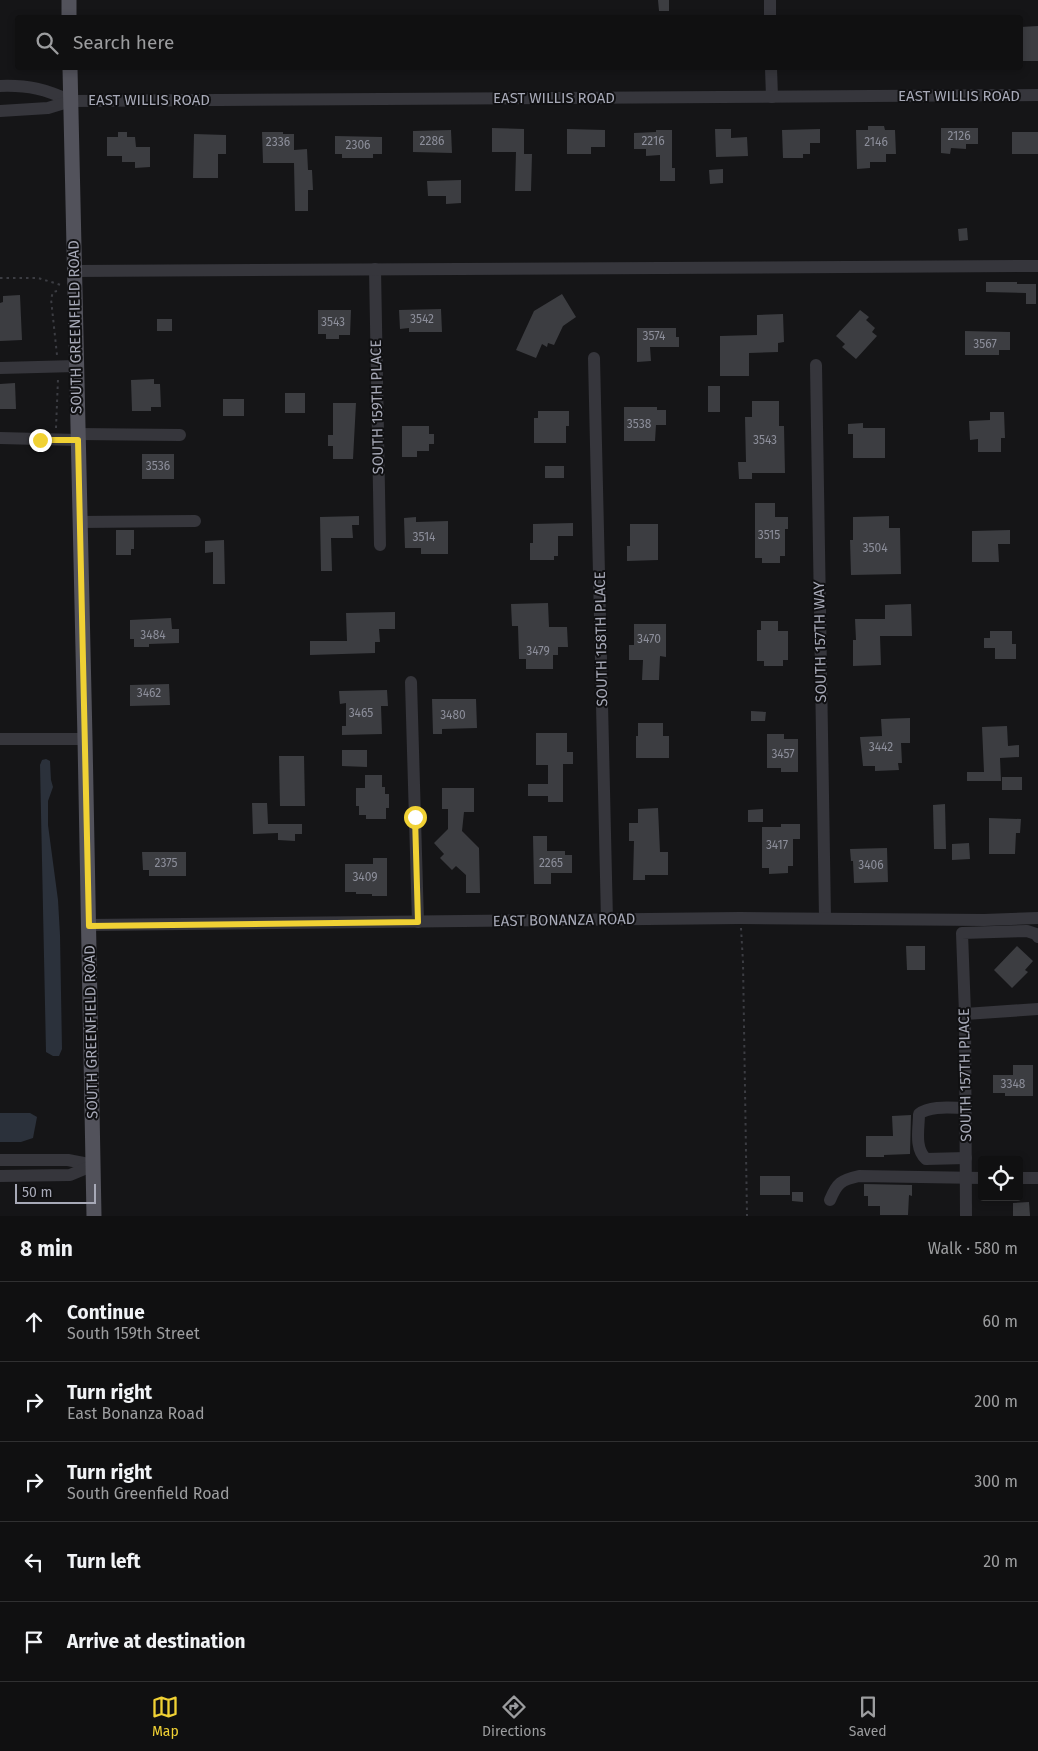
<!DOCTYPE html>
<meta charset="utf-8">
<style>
:root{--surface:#101011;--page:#19191a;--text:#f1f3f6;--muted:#9c9d9f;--line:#303031;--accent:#f0d134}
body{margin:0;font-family:"Fira Sans",sans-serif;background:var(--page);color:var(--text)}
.controls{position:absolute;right:15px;bottom:15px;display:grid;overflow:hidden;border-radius:5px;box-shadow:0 2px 8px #0003}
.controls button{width:45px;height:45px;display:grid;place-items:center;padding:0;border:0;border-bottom:1px solid var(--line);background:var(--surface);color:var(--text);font:25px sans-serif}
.scale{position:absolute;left:15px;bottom:12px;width:81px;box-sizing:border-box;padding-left:5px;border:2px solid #a7a9b7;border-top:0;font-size:14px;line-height:18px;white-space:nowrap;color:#a7a9b7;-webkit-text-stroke:4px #101012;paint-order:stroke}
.stop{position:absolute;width:15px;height:15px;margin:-11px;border:4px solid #f0d134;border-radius:50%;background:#fff}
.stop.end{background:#f0d134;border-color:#fff;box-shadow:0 1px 5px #0008}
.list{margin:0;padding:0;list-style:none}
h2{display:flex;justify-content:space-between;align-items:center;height:65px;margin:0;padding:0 20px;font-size:21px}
h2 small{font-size:16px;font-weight:400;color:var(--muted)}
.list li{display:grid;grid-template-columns:32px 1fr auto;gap:15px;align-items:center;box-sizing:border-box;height:80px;padding:0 20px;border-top:1px solid var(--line)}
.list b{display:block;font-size:19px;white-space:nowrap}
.list p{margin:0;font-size:16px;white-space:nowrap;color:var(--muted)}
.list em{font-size:16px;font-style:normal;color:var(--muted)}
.icon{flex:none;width:28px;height:28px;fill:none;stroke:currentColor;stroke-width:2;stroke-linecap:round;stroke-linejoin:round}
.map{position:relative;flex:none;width:1038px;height:1216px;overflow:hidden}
.search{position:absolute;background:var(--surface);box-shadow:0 2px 8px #0003;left:15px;right:15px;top:15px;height:55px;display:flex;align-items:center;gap:12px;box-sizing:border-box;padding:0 18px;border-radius:5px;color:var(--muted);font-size:19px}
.sheet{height:465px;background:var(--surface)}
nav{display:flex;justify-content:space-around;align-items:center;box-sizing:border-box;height:70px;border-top:1px solid var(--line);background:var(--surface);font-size:14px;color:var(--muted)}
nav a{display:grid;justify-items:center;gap:2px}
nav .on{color:var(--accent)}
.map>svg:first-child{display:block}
.water{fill:#2b313b}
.building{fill:#3c3d41}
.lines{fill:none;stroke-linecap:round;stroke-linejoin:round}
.path{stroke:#3c3d43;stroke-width:2;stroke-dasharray:2.5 4;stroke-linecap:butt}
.minor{stroke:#36363c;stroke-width:12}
.major{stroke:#52525b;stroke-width:15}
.route{stroke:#f0d134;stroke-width:6}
.labels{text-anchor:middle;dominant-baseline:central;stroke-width:4;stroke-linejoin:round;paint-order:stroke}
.number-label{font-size:12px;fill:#8c8e9a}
.street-label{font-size:15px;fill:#a7a9b7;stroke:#101012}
</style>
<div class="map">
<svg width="1038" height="1216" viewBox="0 0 1038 1216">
<rect width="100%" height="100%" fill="#151517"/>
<g class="water">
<polygon points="46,759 50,761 51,780 53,787 48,801 48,825 58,900 60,935 62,1049 59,1056 53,1056 46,1052 40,765 42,760"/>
<polygon points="0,1113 30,1113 37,1117 33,1138 21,1142 0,1142"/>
</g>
<g class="building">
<polygon points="658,0 669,0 669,11 659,11"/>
<polygon points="1038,26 1038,61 1020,61 1020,27"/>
<polygon points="868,126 884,126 885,130 895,130 896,154 886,154 886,162 870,162 870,168 857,169 856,130 868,130"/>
<polygon points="492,128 524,129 524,154 532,154 531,191 515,191 516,152 492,152"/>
<polygon points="941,128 978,128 978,144 966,144 966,149 951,148 950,154 941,153"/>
<polygon points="567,129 605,130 605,147 591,147 591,154 567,154"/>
<polygon points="715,129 731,129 731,138 747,137 748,156 716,157"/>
<polygon points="820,129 820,143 810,143 810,154 803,154 803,158 783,158 782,130"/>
<polygon points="451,130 452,153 413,152 413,131"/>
<polygon points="656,130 672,130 672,168 675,168 675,181 660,181 660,155 646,156 646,149 634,149 634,133 656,132"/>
<polygon points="118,132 127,132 127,137 135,137 136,147 150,147 150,167 135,168 135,162 122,162 122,156 107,156 107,137 118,137"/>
<polygon points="262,132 283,132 283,134 294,134 294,150 307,149 308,170 312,170 313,190 308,190 308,211 295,211 294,163 263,163"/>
<rect x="1012" y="132" width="26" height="22"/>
<polygon points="194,134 226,135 226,154 218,154 218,178 193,178"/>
<polygon points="335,136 382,137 382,154 373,154 373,158 342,158 342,154 335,154"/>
<polygon points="723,169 723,183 710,184 709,170"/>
<polygon points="461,180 461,203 446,204 446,196 428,196 427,181"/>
<polygon points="967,228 968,240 959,241 958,229"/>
<polygon points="986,282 1017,282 1017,284 1036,284 1036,304 1026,304 1026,293 986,292"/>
<polygon points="562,294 576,317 563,326 554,345 548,343 547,347 542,344 536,358 516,350 534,311"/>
<polygon points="20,295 22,340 0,341 0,303 3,302 3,296"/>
<polygon points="441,309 442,332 409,332 409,328 400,329 399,310"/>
<polygon points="318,310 351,310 350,335 339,335 339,339 326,339 326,334 318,334"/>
<polygon points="860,310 869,317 866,320 875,328 872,332 877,336 856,359 842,347 845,344 836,336"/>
<polygon points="783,314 784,342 778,343 778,352 749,353 749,376 720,376 720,336 757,335 757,315"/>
<rect x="157" y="319" width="15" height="12"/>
<polygon points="637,328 676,328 676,337 679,337 679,347 650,347 651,361 637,362"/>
<polygon points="965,331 1010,332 1010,350 999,350 999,355 965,355"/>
<polygon points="154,379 154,384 160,384 161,407 151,407 151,411 132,411 131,380"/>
<polygon points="15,383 16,409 0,409 0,384"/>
<rect x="708" y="386" width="12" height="26"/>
<rect x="285" y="393" width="20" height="20"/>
<rect x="223" y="399" width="21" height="17"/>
<polygon points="752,401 779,401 779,426 784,426 785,473 752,473 752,479 739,479 738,462 746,462 745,417 752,417"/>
<polygon points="333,403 356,403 353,459 333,459 333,446 328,446 328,435 333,435"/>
<polygon points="624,407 657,407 657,410 666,410 666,425 656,425 655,441 624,441"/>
<polygon points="538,411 569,411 569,426 566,426 566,443 534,443 534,418 538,418"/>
<polygon points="990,412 1004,412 1005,438 1001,438 1001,452 978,452 978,439 970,440 969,421 990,420"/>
<polygon points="863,423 863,428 885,428 885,458 853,458 853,434 848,434 848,424"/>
<polygon points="402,426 429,426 429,434 434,434 434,444 429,444 429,451 417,451 417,457 402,457"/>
<rect x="142" y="454" width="32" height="25"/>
<rect x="545" y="466" width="19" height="12"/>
<polygon points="755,503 775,503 775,517 788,517 788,529 785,529 785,556 780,556 780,563 762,563 762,558 755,558"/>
<polygon points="359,516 359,525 352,525 353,538 331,538 332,571 321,571 320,517"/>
<polygon points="889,516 889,528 900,528 901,574 851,575 850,540 853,540 853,517"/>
<polygon points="416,517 416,522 448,521 448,554 421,554 421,548 405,548 404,518"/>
<polygon points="573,523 573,536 558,536 558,556 554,556 554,560 530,560 530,543 533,543 533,524"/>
<polygon points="630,524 658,524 658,560 627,561 627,546 630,546"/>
<polygon points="116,530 134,530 134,549 131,549 131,555 116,555"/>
<polygon points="1010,530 1010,544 998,544 999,562 972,562 972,531"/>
<polygon points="224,540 225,584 213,584 213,552 205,553 205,541"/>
<polygon points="548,603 549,627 567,627 568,647 558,647 558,655 553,655 553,669 526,669 526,659 519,659 518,626 512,626 511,604"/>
<polygon points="911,604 912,636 880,636 881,665 853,666 853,640 856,640 855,619 885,619 885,605"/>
<polygon points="395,612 395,629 379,629 380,642 375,642 375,653 310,655 310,641 347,641 346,613"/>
<polygon points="171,618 172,629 179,629 179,643 149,644 149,647 134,647 134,639 130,639 130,620"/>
<polygon points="761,621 778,621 778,631 788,631 788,660 783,660 783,666 764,666 764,661 757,661 757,630 761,630"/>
<polygon points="634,624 666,624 666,657 660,656 659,680 642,680 643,660 629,660 629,645 634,645"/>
<polygon points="990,631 1012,631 1012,644 1016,644 1016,659 995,659 995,648 984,648 984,638 990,638"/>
<polygon points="169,684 170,705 130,706 130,685"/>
<polygon points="387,690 388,706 381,706 382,734 342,735 342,726 346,726 346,703 340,704 339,691"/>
<polygon points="432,699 476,699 477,728 442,729 442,734 433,734"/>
<polygon points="751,711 766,712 765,721 751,721"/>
<polygon points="910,718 910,743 901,743 902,763 898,763 899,770 875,771 875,766 863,766 860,737 882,736 881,719"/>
<polygon points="638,723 663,723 663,736 669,736 669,758 636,758 636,736 638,736"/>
<polygon points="1007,726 1008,746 1019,745 1019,757 1000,758 1001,781 967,781 967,772 984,772 982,727"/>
<polygon points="536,733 567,733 567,752 573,752 573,764 563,764 563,802 548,802 548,796 528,796 528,784 548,784 548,765 536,765"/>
<polygon points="767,734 784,734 784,739 798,739 798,772 781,772 781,768 767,768"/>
<polygon points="342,750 367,750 367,767 342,766"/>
<polygon points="279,756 304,756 305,806 280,806"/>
<polygon points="365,775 382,775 382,787 385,787 385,794 389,794 389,808 386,808 386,819 366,819 366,815 359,815 359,806 356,806 356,788 365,788"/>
<rect x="1002" y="777" width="20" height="13"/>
<polygon points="442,788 474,788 474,812 464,812 462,831 479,848 480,893 466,893 466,875 456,866 452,870 440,858 444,854 434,843 448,829 448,809 442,809"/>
<polygon points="252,803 267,803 268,824 302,824 302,834 295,834 295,841 278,840 278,833 253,834"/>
<polygon points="945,804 946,849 934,849 933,805"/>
<polygon points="658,808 660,852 668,852 668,875 645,875 645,880 633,880 634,841 629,841 629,823 638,823 638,809"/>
<polygon points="763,809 763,822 748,822 748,810"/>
<polygon points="989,818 1021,819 1020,833 1016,833 1015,854 989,854"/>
<polygon points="781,824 800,824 800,839 793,839 793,866 788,866 788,873 769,874 769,868 762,868 762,827 781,827"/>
<polygon points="533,836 547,836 547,851 565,851 565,855 572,855 572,873 551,873 551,884 534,884"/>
<polygon points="969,843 970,859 952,860 952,844"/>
<polygon points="887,848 888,882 854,883 853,861 851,861 850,849"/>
<polygon points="142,852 186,852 186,876 149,876 149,870 143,870"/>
<polygon points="373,858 387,858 387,896 372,896 372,894 356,894 356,892 345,892 345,864 373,864"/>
<polygon points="906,946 925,946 925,970 907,970"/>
<polygon points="1017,946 1033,961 1025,970 1028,972 1012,988 994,970"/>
<polygon points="1013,1065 1033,1065 1033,1096 1005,1096 1005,1093 993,1093 993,1075 1013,1075"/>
<polygon points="911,1115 910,1154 884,1155 884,1157 866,1157 866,1136 893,1136 892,1116"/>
<rect x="760" y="1176" width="30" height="19"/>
<polygon points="864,1184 912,1185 912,1196 909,1195 908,1215 880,1215 880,1206 868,1206 868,1196 864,1196"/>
<polygon points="792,1192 803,1192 803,1202 792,1201"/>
<polygon points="1029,1202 1030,1216 1013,1216 1013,1203"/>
</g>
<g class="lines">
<g class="path">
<polyline points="0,278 38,278 61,285"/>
<polyline points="57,291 53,292 51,299 57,355"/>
<polyline points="56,428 58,379"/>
<polyline points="741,928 743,962 747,1216"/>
</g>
<g class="minor">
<polyline points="770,0 770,18"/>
<polyline points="771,68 772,97"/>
<path d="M0,86c29,-1 45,3 71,15"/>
<polyline points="0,111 48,108 71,101 1038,95"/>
<polyline points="375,269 380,545"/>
<polyline points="73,271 1038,266"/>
<polyline points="594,358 607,920"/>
<polyline points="816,365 825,918"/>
<polyline points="0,368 76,366"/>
<polyline points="78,434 180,435"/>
<polyline points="0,438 78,440"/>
<polyline points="79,522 195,521"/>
<polyline points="411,682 418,922"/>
<polyline points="0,739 85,739"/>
<polyline points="89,925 740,918 984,920 1038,918"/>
<polyline points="965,1014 1038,1009"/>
<path d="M966,1108c-14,0 -35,-3 -47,6 0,14 -5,34 7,45l40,-1"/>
<polyline points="0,1160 68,1160 94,1165"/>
<polyline points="0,1176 70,1175 94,1165"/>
<polyline points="1019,1178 1038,1178"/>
<path d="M830,1200c7,-17 11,-20 29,-24l123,2"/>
<polyline points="966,1216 965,1014 962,933 1027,931 1036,934 1038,937"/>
</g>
<g class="major">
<polyline points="69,0 69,18"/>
<polyline points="70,68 85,739 94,1216"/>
</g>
</g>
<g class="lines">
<polyline class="route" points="40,440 78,440 89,926 418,922 415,817"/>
</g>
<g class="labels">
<g class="number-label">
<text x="959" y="136">2126</text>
<text x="432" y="141">2286</text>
<text x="653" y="141">2216</text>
<text x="278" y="142">2336</text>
<text x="876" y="142">2146</text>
<text x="358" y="145">2306</text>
<text x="422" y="319">3542</text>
<text x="333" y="322">3543</text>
<text x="654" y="336">3574</text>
<text x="985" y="344">3567</text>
<text x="639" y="424">3538</text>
<text x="765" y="440">3543</text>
<text x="158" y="466">3536</text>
<text x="769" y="535">3515</text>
<text x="424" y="537">3514</text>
<text x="875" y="548">3504</text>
<text x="153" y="635">3484</text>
<text x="649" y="639">3470</text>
<text x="538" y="651">3479</text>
<text x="149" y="693">3462</text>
<text x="361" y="713">3465</text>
<text x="453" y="715">3480</text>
<text x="881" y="747">3442</text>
<text x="783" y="754">3457</text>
<text x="777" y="845">3417</text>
<text x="166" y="863">2375</text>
<text x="551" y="863">2265</text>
<text x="871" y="865">3406</text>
<text x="365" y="877">3409</text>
<text x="1013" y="1084">3348</text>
</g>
<g class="street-label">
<text x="959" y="96">EAST WILLIS ROAD</text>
<text x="554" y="98">EAST WILLIS ROAD</text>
<text x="149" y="100">EAST WILLIS ROAD</text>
<text transform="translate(75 327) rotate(-91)">SOUTH GREENFIELD ROAD</text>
<text transform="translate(377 407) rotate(-91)">SOUTH 159TH PLACE</text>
<text transform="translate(601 639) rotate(-91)">SOUTH 158TH PLACE</text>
<text transform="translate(820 642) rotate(-91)">SOUTH 157TH WAY</text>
<text transform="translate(564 920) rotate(-1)">EAST BONANZA ROAD</text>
<text transform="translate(91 1032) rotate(-91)">SOUTH GREENFIELD ROAD</text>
<text transform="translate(965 1075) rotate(-91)">SOUTH 157TH PLACE</text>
</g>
</g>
</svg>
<div class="controls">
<button><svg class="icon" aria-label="locate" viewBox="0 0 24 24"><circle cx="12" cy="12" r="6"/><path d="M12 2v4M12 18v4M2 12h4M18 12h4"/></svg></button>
</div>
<div class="scale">50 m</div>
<div class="stop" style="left:415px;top:817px"></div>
<div class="stop end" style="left:40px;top:440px"></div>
<div class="search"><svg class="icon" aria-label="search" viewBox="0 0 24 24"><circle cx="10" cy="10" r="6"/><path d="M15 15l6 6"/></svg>Search here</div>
</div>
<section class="sheet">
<h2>8 min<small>Walk · 580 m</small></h2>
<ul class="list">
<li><svg class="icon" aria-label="ahead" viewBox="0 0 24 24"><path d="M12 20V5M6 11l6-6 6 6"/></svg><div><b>Continue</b><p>South 159th Street</p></div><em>60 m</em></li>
<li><svg class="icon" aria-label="right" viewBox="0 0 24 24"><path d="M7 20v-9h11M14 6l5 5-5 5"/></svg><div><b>Turn right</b><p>East Bonanza Road</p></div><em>200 m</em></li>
<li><svg class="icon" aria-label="right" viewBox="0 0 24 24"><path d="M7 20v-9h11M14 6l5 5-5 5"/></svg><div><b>Turn right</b><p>South Greenfield Road</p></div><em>300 m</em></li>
<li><svg class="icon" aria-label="left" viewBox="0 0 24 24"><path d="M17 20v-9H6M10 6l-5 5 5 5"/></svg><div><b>Turn left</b></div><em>20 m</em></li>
<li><svg class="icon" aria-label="arrive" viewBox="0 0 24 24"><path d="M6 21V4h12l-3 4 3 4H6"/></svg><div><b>Arrive at destination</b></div></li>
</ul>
</section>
<nav>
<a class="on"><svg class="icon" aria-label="map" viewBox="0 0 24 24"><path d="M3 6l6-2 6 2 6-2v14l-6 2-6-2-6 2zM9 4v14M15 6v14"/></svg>Map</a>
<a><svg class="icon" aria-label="directions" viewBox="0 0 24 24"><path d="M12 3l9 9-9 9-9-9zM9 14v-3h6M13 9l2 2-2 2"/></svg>Directions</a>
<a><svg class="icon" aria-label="saved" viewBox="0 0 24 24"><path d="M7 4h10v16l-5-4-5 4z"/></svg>Saved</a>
</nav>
